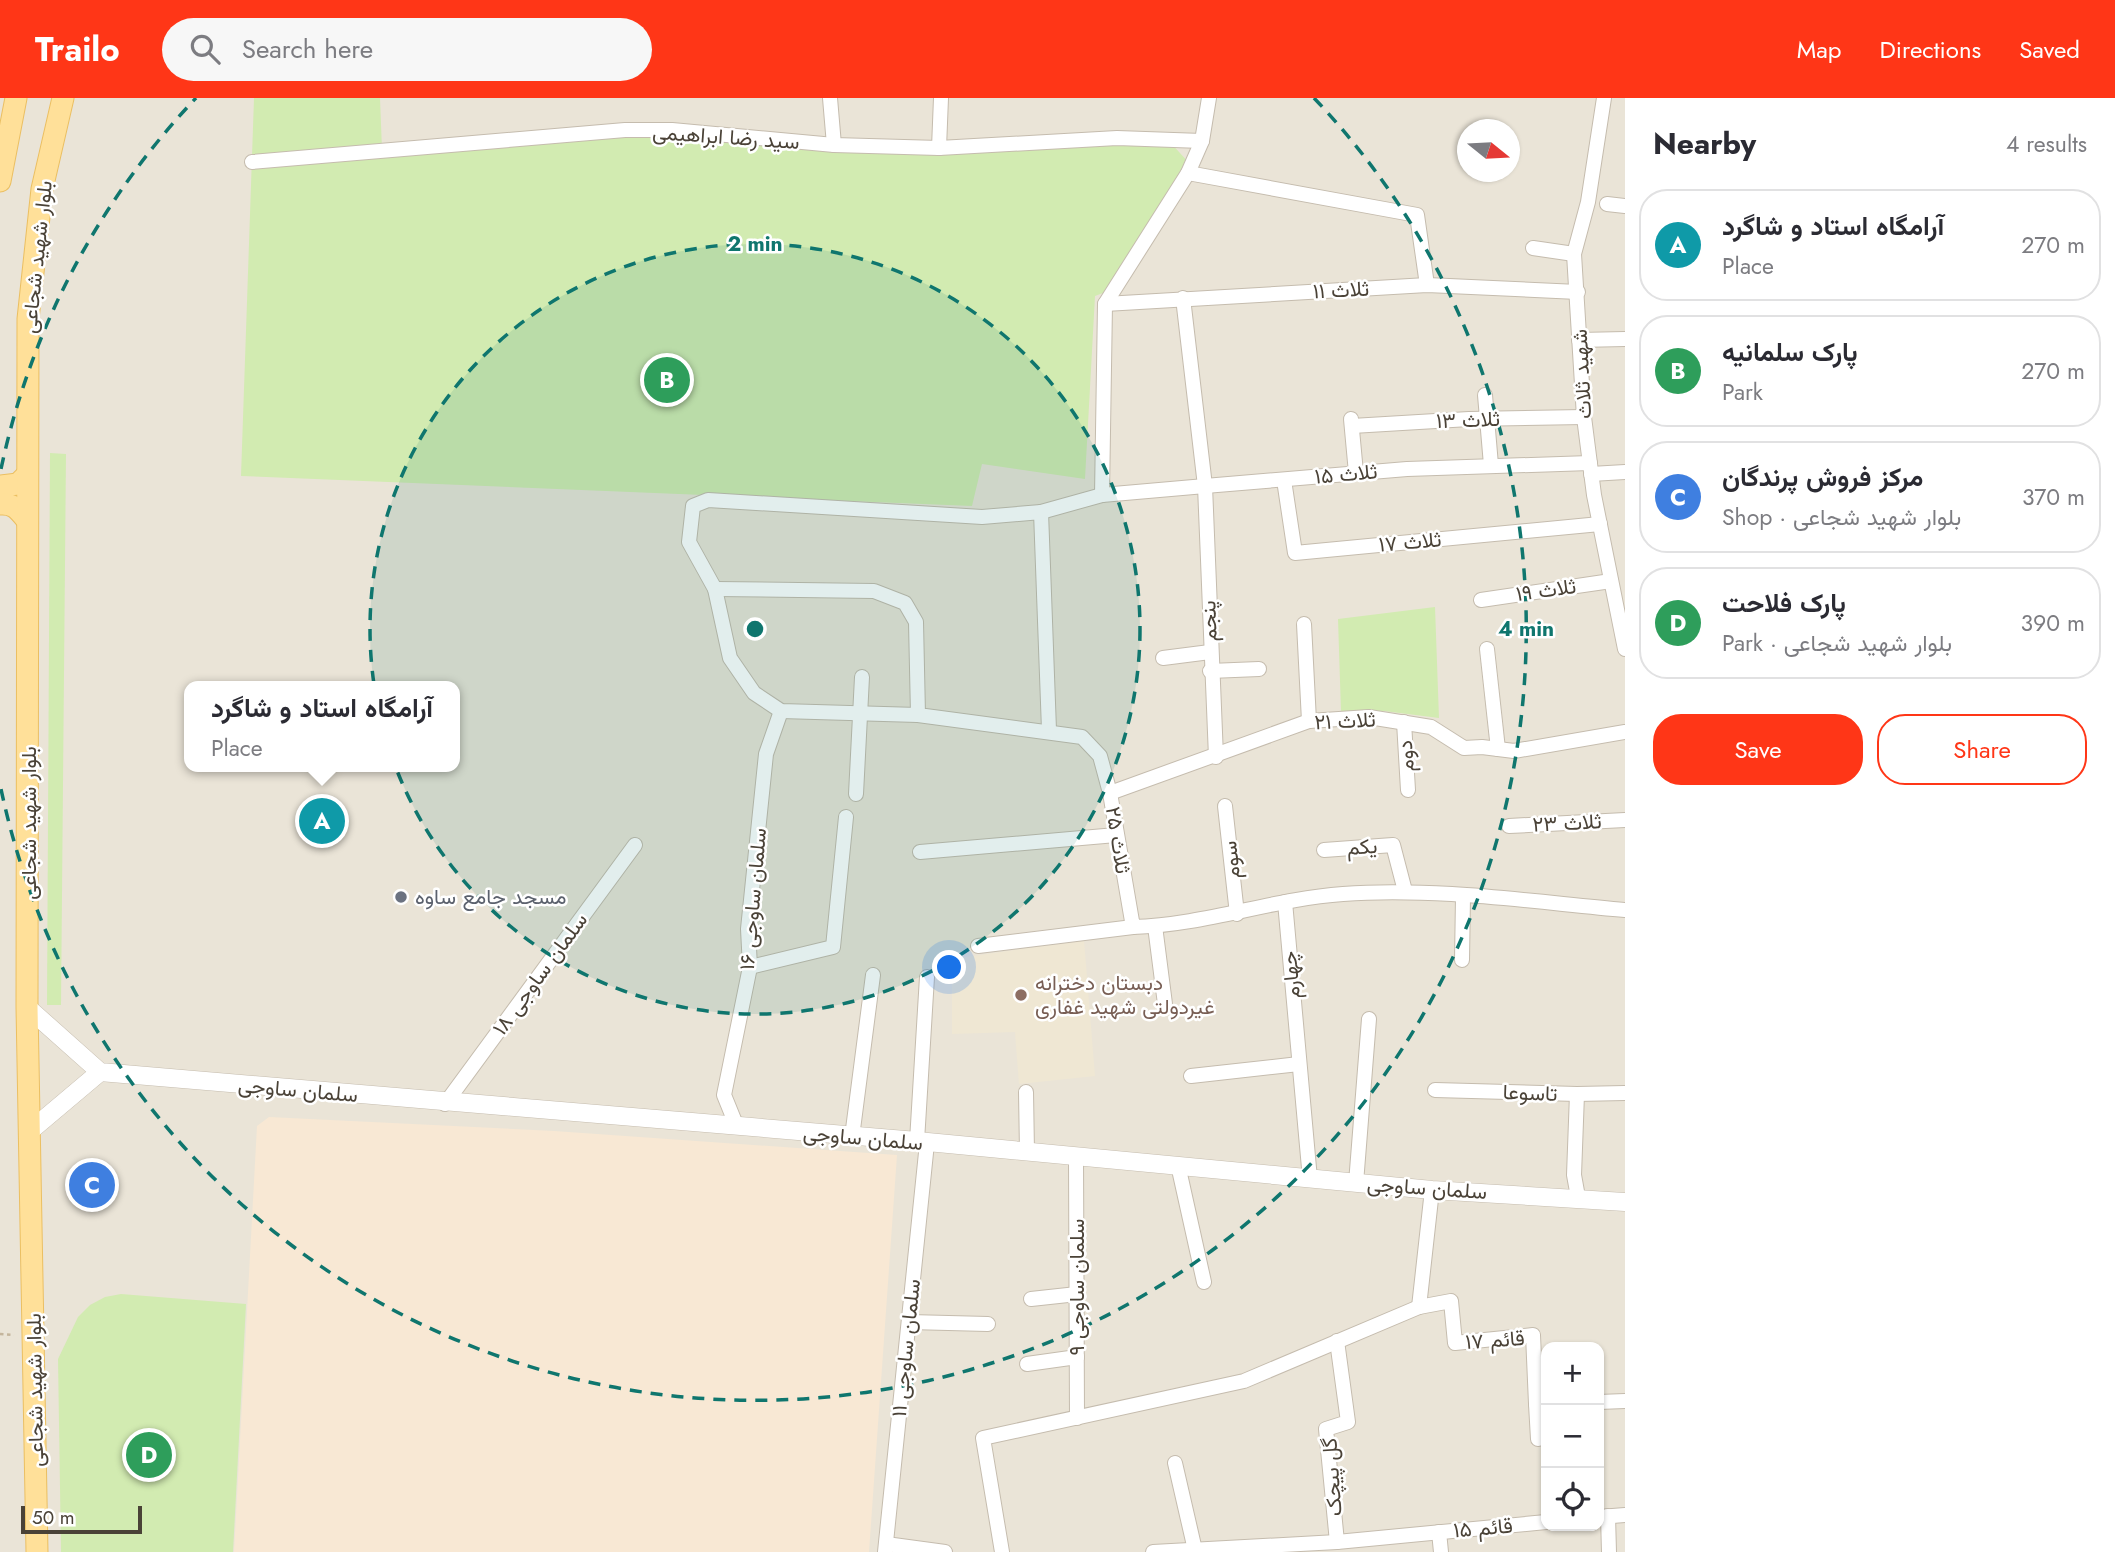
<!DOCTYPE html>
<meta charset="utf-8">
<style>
:root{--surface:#fff;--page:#f7f7f7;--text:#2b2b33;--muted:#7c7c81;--line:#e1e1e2;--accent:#ff3617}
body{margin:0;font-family:Jost,Vazirmatn,sans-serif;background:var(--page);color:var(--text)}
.controls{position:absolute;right:21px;bottom:21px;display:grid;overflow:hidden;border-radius:14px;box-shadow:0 2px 5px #0004}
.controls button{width:63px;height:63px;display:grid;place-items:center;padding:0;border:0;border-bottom:2px solid var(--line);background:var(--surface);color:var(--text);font:35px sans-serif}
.compass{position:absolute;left:1457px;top:21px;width:63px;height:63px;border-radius:50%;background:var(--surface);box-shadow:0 2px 5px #0004;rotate:108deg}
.scale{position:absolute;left:21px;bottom:18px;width:121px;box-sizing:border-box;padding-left:7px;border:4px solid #4a4237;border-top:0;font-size:19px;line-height:24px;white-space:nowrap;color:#4a4237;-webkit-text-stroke:5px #fff;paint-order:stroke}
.you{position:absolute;left:950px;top:870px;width:24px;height:24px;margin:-18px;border:5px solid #fff;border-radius:50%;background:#1a73e8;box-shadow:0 0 0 10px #1a73e833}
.badge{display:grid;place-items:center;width:46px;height:46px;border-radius:50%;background:var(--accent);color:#fff;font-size:23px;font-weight:700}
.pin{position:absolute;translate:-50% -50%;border:4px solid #fff;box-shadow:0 2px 7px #0006}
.popup{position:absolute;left:184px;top:583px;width:276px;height:91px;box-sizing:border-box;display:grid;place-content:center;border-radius:14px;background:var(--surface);filter:drop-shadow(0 2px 5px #0005);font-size:23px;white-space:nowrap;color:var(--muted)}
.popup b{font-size:26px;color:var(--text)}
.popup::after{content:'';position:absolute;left:50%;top:100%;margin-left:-14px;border:14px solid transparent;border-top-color:var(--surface)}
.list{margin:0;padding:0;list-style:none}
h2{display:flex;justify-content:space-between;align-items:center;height:91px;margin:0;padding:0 28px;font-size:30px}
h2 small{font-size:23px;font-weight:400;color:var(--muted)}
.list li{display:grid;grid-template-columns:46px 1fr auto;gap:21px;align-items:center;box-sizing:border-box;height:112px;margin:0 14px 14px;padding:0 14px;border:2px solid var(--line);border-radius:28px}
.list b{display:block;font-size:26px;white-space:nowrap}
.list p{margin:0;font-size:23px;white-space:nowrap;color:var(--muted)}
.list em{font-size:23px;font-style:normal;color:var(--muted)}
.actions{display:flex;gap:14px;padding:21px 28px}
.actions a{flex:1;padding:16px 0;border:2px solid var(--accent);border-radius:28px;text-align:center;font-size:24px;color:var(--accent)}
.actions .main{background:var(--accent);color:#fff}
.icon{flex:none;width:38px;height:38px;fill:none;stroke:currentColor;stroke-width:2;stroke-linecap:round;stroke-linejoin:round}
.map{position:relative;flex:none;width:1625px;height:1454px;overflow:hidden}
header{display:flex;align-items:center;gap:42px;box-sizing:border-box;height:98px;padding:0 35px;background:var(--accent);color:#fff}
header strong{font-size:33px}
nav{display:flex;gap:38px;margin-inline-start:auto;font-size:24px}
.search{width:490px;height:63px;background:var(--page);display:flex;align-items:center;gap:18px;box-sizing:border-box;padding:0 24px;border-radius:38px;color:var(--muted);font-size:26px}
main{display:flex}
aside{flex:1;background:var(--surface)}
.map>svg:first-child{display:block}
.residential{fill:#eae4d7;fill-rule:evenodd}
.commercial{fill:#f8e8d4}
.education{fill:#efe7d3}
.green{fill:#d2ebb1}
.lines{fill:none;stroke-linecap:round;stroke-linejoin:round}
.minor-casing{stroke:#c5bcae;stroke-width:16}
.tertiary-casing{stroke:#c5bcae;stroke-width:19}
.primary-casing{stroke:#ebbf62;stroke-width:23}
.path{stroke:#c4b59c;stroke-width:2.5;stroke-dasharray:3.5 3.5;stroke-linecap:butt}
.minor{stroke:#fff;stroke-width:14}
.tertiary{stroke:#fff;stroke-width:18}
.primary{stroke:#ffe099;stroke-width:21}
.ring{fill:none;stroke:#0f766e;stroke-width:3.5;stroke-dasharray:12 9}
.worship-dot{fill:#6b7280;stroke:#fff;stroke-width:2.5}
.education-dot{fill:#8d6e63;stroke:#fff;stroke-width:2.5}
.labels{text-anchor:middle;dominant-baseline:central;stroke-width:5;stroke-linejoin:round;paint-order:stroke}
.street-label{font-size:21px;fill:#4a4237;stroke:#fff}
.worship-label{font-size:21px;fill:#5b616d;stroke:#fff;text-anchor:start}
.education-label{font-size:21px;fill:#785e54;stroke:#fff;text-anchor:start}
.centre{fill:#0f766e;stroke:#fff;stroke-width:3.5}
.ring-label{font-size:21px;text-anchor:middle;font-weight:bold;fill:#0f766e;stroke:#fff;stroke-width:5;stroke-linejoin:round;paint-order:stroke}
</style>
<header>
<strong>Trailo</strong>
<div class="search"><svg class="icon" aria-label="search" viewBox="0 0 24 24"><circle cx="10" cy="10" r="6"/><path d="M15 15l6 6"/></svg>Search here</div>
<nav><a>Map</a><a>Directions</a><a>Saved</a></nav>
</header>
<main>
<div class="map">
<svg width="1625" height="1454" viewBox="0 0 1625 1454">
<rect width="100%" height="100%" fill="#f5f2ea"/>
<path class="residential" d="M0,0h1625v1454h-1625zM1468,32h42v42h-42zM189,588h266v81h-266zM1546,1249h53v179h-53z"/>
<polygon class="commercial" points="269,1019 554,1033 897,1057 869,1454 234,1454 257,1028"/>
<polygon class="education" points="1084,842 1095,978 1019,986 1015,934 952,936 952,861"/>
<g class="green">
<polygon points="254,0 380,0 382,52 646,32 854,48 1168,42 1191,67 1116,190 1095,198 1085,381 982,366 972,408 241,378"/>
<polygon points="50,355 66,356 61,907 47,907"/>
<polygon points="1435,509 1439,620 1384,613 1341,614 1338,521"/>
<polygon points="121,1196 246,1206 233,1454 61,1454 58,1261 78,1219 90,1207 105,1199"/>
</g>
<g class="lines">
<g class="minor-casing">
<g id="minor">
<polyline points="830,0 834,47"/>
<polyline points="1604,0 1588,104 1574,156 1584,319 1594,397 1625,551"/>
<polyline points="939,50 941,0"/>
<polyline points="252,64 625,32 672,32 834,47 939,50 1117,40 1202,43"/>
<polyline points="1188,75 1417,117 1427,187"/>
<polyline points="1607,106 1625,108"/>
<polyline points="1533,150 1574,156"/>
<polyline points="1183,200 1205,388 1216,659"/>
<polyline points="1105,206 1427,187 1578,194"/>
<polyline points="1579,242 1625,241"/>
<polyline points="1485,297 1491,367"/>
<polyline points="1351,321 1356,375"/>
<polyline points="1352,328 1469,321 1584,319"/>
<polyline points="1591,376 1625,374"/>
<polyline points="1284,382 1295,455 1600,426"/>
<polyline points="1102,397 1105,206 1188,75 1202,43 1209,0"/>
<polyline points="1041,414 1102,397 1205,388 1407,371 1590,365"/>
<path d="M715,491l159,2 31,12 11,19 2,93 164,22 18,19 10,37 23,134c72,-2 139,-28 210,-33 90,-7 191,8 282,16"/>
<polyline points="1481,502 1611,483"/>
<polyline points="1304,526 1309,623"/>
<polyline points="1487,551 1498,651"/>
<polyline points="1163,560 1210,554"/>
<polyline points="1210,573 1259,571"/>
<polyline points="918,617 781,613 754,595 730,560 715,491 689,444 693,408 708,402 982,419 1041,414 1049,632"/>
<polyline points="1404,624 1408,692"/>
<polyline points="1110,695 1309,623 1369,619 1431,629 1464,650 1482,649 1514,653 1625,634"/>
<polyline points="856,696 862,579"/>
<polyline points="1225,708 1237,816"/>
<polyline points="1509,728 1625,722"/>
<polyline points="1324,752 1393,747 1405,793"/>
<polyline points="920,754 1116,737"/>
<polyline points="1285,804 1310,1081"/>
<polyline points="1155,828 1165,906"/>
<polyline points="978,848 1133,829"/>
<polyline points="1462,862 1463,799"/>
<polyline points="750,869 833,849 846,719"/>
<polyline points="1191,978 1299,966"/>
<polyline points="1435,992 1577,996 1625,995"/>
<polyline points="1026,994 1027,1054"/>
<polyline points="1577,996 1574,1077 1578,1099"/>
<polyline points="445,1006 635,747"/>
<polyline points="737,1029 724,997 750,869 748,831 766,656 781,613"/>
<polyline points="852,1039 873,877"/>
<polyline points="917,1043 927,879"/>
<polyline points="1076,1059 1077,1320"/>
<polyline points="1178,1067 1204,1184"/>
<polyline points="1356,1085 1369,921"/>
<polyline points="1031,1201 1077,1196"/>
<polyline points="1419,1209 1432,1092"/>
<polyline points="909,1224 988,1226"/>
<polyline points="1027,1266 1077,1259"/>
<polyline points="1599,1304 1625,1303"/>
<polyline points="1536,1306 1538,1341"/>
<polyline points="1175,1365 1195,1452"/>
<polyline points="1608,1418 1609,1454"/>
<polyline points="1600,1419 1625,1417"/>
<polyline points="1439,1434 1441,1454"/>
<polyline points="1337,1444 1326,1331 1348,1324 1337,1243"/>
<polyline points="886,1446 945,1454"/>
<polyline points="885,1454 927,1045"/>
<polyline points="1002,1454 983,1340 1244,1283 1419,1209 1451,1203 1455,1245 1533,1237 1536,1306 1546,1305"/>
<polyline points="1153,1454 1337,1444 1546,1424"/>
</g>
</g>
<g class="tertiary-casing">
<g id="tertiary">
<polyline points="27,909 100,974 917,1043 1432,1092 1625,1104"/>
<polyline points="30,1033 100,974"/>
</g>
</g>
<g class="primary-casing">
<g id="primary">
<polyline points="0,83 16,0"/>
<polyline points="0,388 18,386 27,377"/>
<path d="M0,406c13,-1 18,5 26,15"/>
<polyline points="37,1454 27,909 28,221 42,91 63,0"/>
</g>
</g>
<polyline class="path" points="0,1236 14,1237"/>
<use href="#minor" class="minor"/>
<use href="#tertiary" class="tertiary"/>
<use href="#primary" class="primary"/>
</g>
<circle cx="755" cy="531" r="385" fill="#0f766e" fill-opacity=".12"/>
<g class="ring">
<circle cx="755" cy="531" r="385"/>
<path d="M1 371A771 771 0 0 1 196 0M1314 0A771 771 0 1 1 1 691"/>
</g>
<circle class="worship-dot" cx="401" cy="799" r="7"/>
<circle class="education-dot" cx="1021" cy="897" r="7"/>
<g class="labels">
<g class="street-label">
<text transform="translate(726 39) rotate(4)">سید رضا ابراهیمی</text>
<text transform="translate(37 159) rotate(-84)">بلوار شهید شجاعی</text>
<text transform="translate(1341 192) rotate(-3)">ثلاث ۱۱</text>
<text transform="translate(1582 276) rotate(-93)">شهید ثلاث</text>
<text transform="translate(1468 322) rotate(-2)">ثلاث ۱۳</text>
<text transform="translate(1346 376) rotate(-5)">ثلاث ۱۵</text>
<text transform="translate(1410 444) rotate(-5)">ثلاث ۱۷</text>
<text transform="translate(1546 492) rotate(-8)">ثلاث ۱۹</text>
<text transform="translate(1209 523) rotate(-92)">پنجم</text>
<text transform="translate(1345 623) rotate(-3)">ثلاث ۲۱</text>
<text transform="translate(1406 658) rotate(-94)">دوم</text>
<text transform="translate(29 725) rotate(-90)">بلوار شهید شجاعی</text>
<text transform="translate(1567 725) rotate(-3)">ثلاث ۲۳</text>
<text transform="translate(1118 742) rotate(81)">ثلاث ۲۵</text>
<text transform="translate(1362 749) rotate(-4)">یکم</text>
<text transform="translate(1231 762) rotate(-96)">سوم</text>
<text transform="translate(753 801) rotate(-85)">سلمان ساوجی ۱۶</text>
<text transform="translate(540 876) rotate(-54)">سلمان ساوجی ۱۸</text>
<text transform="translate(1291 877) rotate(-95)">چهارم</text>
<text transform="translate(298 992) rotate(5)">سلمان ساوجی</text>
<text transform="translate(1530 995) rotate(2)">تاسوعا</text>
<text transform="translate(863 1040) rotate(5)">سلمان ساوجی</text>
<text transform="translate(1427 1090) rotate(4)">سلمان ساوجی</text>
<text transform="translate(1077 1189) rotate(-90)">سلمان ساوجی ۹</text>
<text transform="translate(1495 1242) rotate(-4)">قائم ۱۷</text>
<text transform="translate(906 1250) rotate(-84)">سلمان ساوجی ۱۱</text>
<text transform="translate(35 1292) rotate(-91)">بلوار شهید شجاعی</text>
<text transform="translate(1332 1379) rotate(-94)">گل پیچک</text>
<text transform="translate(1483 1430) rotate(-5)">قائم ۱۵</text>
</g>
<g class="worship-label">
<text x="415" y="799">مسجد جامع ساوه</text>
</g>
<g class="education-label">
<text x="1035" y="885">دبستان دخترانه<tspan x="1035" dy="24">غیردولتی شهید غفاری</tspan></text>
</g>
</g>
<circle cx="755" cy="531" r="10" class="centre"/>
<g class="ring-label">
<text x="755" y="153">2 min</text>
<text x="1526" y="538">4 min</text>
</g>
</svg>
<div class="controls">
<button>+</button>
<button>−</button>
<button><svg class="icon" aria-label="locate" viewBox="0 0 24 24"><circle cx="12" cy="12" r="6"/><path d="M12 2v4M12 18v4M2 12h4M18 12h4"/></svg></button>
</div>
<svg class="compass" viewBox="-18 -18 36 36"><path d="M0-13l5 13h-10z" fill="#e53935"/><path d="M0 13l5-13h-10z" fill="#7c7c81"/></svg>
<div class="scale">50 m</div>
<div class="you"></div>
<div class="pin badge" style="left:322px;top:723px;background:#0f9aa8">A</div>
<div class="popup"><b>آرامگاه استاد و شاگرد</b>Place</div>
<div class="pin badge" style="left:667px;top:282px;background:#2e9e5b">B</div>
<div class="pin badge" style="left:92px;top:1087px;background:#3f7fe0">C</div>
<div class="pin badge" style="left:149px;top:1357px;background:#2e9e5b">D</div>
</div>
<aside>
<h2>Nearby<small>4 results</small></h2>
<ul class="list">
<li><span class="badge" style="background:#0f9aa8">A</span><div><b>آرامگاه استاد و شاگرد</b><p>Place</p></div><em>270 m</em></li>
<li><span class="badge" style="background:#2e9e5b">B</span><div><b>پارک سلمانیه</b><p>Park</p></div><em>270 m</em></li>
<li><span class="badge" style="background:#3f7fe0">C</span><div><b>مرکز فروش پرندگان</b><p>Shop · بلوار شهید شجاعی</p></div><em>370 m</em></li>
<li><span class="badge" style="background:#2e9e5b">D</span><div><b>پارک فلاحت</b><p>Park · بلوار شهید شجاعی</p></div><em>390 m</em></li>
</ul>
<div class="actions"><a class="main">Save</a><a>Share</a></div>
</aside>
</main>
